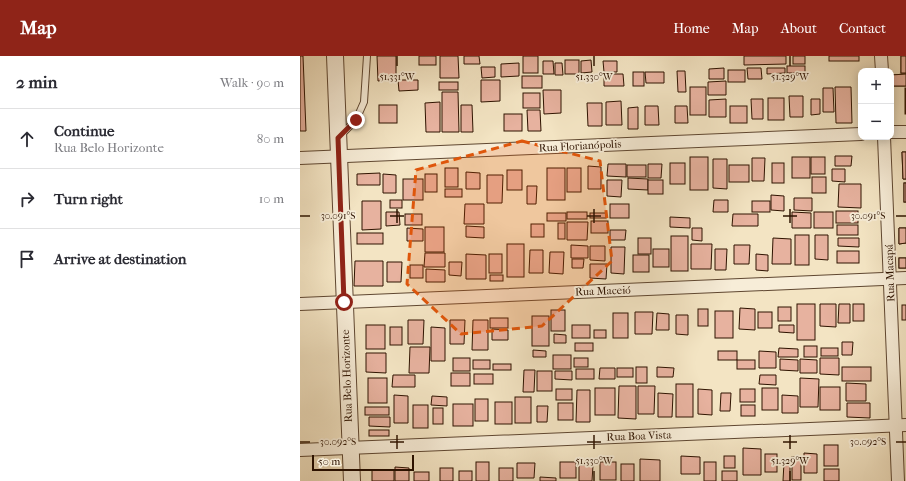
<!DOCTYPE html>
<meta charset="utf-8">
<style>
:root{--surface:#fff;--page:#f2f2f3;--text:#2b2b33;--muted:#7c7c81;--line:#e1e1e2;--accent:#8f2418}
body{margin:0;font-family:"IM FELL French Canon",serif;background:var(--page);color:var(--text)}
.controls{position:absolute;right:12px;top:12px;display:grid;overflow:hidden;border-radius:8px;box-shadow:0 2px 10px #0003}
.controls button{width:36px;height:36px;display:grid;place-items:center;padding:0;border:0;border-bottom:1px solid var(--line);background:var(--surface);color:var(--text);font:20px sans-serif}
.scale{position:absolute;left:12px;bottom:10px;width:102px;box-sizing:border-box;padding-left:4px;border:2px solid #2e1300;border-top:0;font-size:11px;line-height:14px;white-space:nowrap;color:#2e1300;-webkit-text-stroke:3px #f7edd8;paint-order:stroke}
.stop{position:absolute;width:12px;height:12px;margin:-9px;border:3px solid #8f2418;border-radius:50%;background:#fff}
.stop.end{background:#8f2418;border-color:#fff;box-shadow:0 1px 4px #0008}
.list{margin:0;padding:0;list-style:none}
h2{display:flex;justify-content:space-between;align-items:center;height:52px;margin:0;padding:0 16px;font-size:17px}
h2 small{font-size:13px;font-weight:400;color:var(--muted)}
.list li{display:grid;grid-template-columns:26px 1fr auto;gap:12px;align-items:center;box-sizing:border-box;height:60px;padding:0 16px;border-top:1px solid var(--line)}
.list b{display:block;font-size:15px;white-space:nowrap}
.list p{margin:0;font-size:13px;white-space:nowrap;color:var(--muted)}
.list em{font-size:13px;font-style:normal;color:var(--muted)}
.icon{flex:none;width:22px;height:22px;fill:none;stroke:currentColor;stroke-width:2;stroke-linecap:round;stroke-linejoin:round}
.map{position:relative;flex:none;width:606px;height:425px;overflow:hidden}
header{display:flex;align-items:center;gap:24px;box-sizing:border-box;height:56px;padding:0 20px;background:var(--accent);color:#fff}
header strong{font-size:19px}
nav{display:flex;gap:22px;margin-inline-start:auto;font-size:14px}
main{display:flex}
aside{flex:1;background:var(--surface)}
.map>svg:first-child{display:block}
.building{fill:#e7b29f;stroke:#2e1300}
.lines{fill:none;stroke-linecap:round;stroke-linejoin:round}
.service-casing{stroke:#5f4731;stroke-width:8}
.minor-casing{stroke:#5f4731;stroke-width:14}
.tertiary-casing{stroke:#5f4731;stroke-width:18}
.service{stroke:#f7edd8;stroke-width:6}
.minor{stroke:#f7edd8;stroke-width:12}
.tertiary{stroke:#f7edd8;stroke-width:16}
.route{stroke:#8f2418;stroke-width:5}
.marked{fill:#df560b;fill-opacity:0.2;stroke:#df560b;stroke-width:3;stroke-dasharray:8 5;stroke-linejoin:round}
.ticks{fill:none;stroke:#2e1300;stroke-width:1.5}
.labels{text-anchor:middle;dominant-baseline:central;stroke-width:3.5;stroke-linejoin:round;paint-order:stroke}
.street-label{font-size:11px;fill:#2e1300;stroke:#f7edd8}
.ticks-label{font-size:10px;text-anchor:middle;fill:#2e1300;stroke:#f7edd8;stroke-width:3.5;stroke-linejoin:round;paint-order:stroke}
</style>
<header>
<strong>Map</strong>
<nav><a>Home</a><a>Map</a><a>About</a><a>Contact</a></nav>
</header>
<main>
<aside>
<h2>2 min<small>Walk · 90 m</small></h2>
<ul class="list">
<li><svg class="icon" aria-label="ahead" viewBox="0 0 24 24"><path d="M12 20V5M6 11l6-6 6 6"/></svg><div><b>Continue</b><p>Rua Belo Horizonte</p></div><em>80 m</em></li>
<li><svg class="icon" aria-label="right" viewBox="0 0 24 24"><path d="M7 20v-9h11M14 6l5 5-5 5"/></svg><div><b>Turn right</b></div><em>10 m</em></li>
<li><svg class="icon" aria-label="arrive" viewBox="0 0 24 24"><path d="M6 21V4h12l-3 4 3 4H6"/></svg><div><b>Arrive at destination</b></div></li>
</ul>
</aside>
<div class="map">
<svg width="606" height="425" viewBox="0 0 606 425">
<rect width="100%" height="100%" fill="#f3e4c3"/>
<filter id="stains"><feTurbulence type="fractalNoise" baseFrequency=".005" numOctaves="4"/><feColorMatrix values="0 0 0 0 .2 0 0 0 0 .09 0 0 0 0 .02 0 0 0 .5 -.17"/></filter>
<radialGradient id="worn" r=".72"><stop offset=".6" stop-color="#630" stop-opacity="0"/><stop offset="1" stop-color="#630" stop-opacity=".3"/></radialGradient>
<g class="building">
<polygon points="0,0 3,0 6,75 0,75"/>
<polygon points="77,0 96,0 96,24 78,25"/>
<rect x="119" y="0" width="17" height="9"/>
<polygon points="140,0 158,0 159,22 140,22"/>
<polygon points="164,0 179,0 180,8 164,8"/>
<rect x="223" y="0" width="15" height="17"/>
<polygon points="444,0 486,0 486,8 444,9"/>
<rect x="493" y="0" width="12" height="8"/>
<rect x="529" y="0" width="30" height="5"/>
<rect x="601" y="0" width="5" height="17"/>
<rect x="601" y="0" width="5" height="17"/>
<rect x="265" y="4" width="14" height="14"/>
<polygon points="291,4 292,16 281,17 281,5"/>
<polygon points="243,5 253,5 254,18 243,18"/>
<polygon points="303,5 317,5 317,16 304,16"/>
<polygon points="219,7 219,20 201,21 201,8"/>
<polygon points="255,7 262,7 263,19 255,19"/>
<rect x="487" y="10" width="18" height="7"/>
<polygon points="181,11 195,11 195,21 182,22"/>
<polygon points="424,12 424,23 409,23 409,13"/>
<polygon points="447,12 461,12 462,23 448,23"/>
<polygon points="467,12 485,12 485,17 467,18"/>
<rect x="428" y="14" width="17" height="12"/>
<polygon points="377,15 385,15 386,36 378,36"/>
<rect x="333" y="16" width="11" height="14"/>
<polygon points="345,16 364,16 364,27 346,27"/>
<polygon points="304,18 323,18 324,30 304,30"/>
<polygon points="606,18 606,30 591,30 591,19"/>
<polygon points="606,18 606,30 591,30 591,19"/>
<rect x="222" y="20" width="20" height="12"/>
<polygon points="98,24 118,24 118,34 99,35"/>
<polygon points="181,24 200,24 200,45 181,46"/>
<polygon points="426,25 426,39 408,39 408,26"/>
<rect x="139" y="26" width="19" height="8"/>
<rect x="390" y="31" width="16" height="28"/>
<polygon points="535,31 551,31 552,67 536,67"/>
<polygon points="523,32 533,32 534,56 523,56"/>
<rect x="605" y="32" width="1" height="26"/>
<polygon points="243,34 261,34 261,57 244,58"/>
<polygon points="142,36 158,36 159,76 142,76"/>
<rect x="223" y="37" width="17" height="15"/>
<polygon points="489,40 503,40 503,61 490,61"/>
<rect x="468" y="42" width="16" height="22"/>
<polygon points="426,43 426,61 409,61 409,44"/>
<polygon points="451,43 463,43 463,63 452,63"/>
<polygon points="511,43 520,43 520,58 511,59"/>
<polygon points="321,45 322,69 306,69 306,46"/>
<polygon points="140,46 140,76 126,76 125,47"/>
<polygon points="287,47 302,47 302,70 288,70"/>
<rect x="79" y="49" width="18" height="18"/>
<polygon points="161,49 172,49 173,76 161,76"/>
<polygon points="345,50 358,50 359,69 345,69"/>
<polygon points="375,50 387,50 388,67 375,67"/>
<rect x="430" y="50" width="17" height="17"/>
<polygon points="338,51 338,73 328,73 328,52"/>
<polygon points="227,54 240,54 241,75 228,75"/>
<rect x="204" y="58" width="18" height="17"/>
<polygon points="602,96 606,96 606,123 603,123"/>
<polygon points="602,96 606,96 606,123 603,123"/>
<polygon points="535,100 552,100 551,110 535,110"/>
<rect x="390" y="101" width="18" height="33"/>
<rect x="492" y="101" width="18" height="21"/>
<rect x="511" y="101" width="14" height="17"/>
<polygon points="452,102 465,102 464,125 452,125"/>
<polygon points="413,103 427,103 427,133 413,132"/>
<rect x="370" y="107" width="15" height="21"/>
<rect x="472" y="107" width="12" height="20"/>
<polygon points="308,108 326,108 326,121 307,120"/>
<polygon points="348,108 362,108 361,122 348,122"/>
<rect x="327" y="109" width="19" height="12"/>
<rect x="429" y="109" width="20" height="17"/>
<polygon points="288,110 301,111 301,133 288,133"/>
<rect x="145" y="112" width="13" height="19"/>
<rect x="247" y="112" width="18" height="32"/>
<rect x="267" y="112" width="14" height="24"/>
<polygon points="532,113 545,113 545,126 532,125"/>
<rect x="207" y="114" width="15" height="20"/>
<polygon points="166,116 180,117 180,133 166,133"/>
<polygon points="80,117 80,129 57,129 57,118"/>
<polygon points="83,118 96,119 96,137 83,137"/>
<rect x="125" y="118" width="12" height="18"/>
<polygon points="187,119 203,119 202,147 187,147"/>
<rect x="512" y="121" width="14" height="16"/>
<polygon points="328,122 348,123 348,134 328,133"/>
<rect x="103" y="123" width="20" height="21"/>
<polygon points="307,124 322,124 321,141 307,140"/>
<rect x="348" y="124" width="15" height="14"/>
<rect x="604" y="127" width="2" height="19"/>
<rect x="604" y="127" width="2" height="19"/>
<polygon points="539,128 561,128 561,152 538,151"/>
<polygon points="227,130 237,130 236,148 227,148"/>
<rect x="145" y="133" width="17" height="8"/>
<polygon points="471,139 484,140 484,155 471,154"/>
<polygon points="494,142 512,142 512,155 494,154"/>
<rect x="90" y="144" width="12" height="8"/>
<polygon points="414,144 428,144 428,156 413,156"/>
<polygon points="62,145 81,145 81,173 62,174"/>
<rect x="452" y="145" width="18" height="11"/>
<polygon points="165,148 184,148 184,168 164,168"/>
<rect x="310" y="148" width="19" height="14"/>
<rect x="536" y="155" width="22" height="12"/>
<polygon points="86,156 99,156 100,169 86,170"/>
<rect x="267" y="156" width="20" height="7"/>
<polygon points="492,156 511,157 511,172 492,172"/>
<rect x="514" y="156" width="19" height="16"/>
<rect x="247" y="157" width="19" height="8"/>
<rect x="290" y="157" width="16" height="5"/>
<rect x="105" y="158" width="17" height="11"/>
<polygon points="433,158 458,158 458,170 432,170"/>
<polygon points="370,161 390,162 390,172 370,171"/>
<rect x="291" y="165" width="17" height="12"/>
<polygon points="267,166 288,166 287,184 267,184"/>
<rect x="258" y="167" width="7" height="16"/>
<rect x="231" y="168" width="13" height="13"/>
<rect x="537" y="169" width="21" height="10"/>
<polygon points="166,170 184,171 184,182 166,181"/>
<rect x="125" y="171" width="19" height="25"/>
<polygon points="107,172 123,173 123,185 107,185"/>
<polygon points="392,172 402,172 402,185 392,184"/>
<polygon points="599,172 606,172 606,187 599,188"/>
<polygon points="599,172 606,172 606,187 599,188"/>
<polygon points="310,174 326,174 325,184 310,184"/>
<rect x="57" y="177" width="26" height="11"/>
<rect x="495" y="179" width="14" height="30"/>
<polygon points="515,179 528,179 528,204 515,203"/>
<rect x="371" y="180" width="17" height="35"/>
<rect x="338" y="182" width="13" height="16"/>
<polygon points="473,182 491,183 491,208 472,208"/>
<polygon points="538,182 559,182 559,191 538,190"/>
<rect x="207" y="188" width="17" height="33"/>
<polygon points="391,188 412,188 411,213 391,213"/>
<polygon points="271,189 288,190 288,202 271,202"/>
<polygon points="434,189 450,189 449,208 434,208"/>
<polygon points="290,190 305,190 305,205 290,204"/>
<polygon points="311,191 325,191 324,218 311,217"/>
<rect x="353" y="193" width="16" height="18"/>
<polygon points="415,193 427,193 426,214 415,214"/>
<polygon points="230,194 243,194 243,217 229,217"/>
<rect x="537" y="195" width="22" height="12"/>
<polygon points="250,196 264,196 263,218 249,217"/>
<polygon points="125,197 145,197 145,211 124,211"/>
<polygon points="166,198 186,199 186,223 166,223"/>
<rect x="189" y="198" width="13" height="19"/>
<polygon points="456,198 468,199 468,215 456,214"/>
<rect x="333" y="199" width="16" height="17"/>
<rect x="599" y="202" width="7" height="10"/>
<rect x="599" y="202" width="7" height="10"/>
<polygon points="272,203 284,203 283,212 272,212"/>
<polygon points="55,205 83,205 83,230 54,230"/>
<polygon points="87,206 102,206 101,226 87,226"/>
<polygon points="149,206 162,206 161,220 149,219"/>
<polygon points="290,208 307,208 306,223 290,222"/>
<rect x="110" y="209" width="13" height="13"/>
<polygon points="126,213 145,214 145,226 126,226"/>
<rect x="190" y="219" width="13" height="6"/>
<rect x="497" y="248" width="18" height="36"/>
<polygon points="520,248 536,248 536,271 520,270"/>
<polygon points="539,248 550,248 550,267 538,267"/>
<rect x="553" y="248" width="11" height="17"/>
<rect x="602" y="249" width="4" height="15"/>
<rect x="478" y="251" width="13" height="14"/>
<polygon points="440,252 455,253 455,274 439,273"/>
<rect x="398" y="253" width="10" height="17"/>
<rect x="251" y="254" width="14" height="21"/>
<rect x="415" y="255" width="18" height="27"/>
<polygon points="335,256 353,256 352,278 335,278"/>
<rect x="458" y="256" width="14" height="16"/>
<rect x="313" y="257" width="15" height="25"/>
<polygon points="357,257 369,258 369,274 356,274"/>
<polygon points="376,259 388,259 388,279 376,278"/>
<rect x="232" y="260" width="17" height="30"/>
<rect x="190" y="262" width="18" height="10"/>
<polygon points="108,264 124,264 123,288 108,288"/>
<polygon points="150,264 165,264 164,288 150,288"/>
<polygon points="173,264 188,264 188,294 172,294"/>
<rect x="66" y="269" width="19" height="24"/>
<rect x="272" y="269" width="18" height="13"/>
<polygon points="479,269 494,269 494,277 479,276"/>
<rect x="90" y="271" width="12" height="18"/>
<polygon points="131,271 145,272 145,305 131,305"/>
<polygon points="192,273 208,274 208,284 192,284"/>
<rect x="294" y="274" width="12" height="8"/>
<polygon points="254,278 266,279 266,287 254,287"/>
<polygon points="542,286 553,286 552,299 542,299"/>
<rect x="275" y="287" width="18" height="8"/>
<rect x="504" y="290" width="13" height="11"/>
<polygon points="110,291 130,291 129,317 109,317"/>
<polygon points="479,292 498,293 498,301 478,301"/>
<rect x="521" y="292" width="17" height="8"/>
<polygon points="233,294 246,295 246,301 233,301"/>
<rect x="418" y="295" width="19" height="9"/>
<polygon points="459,295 476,296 476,312 459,312"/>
<polygon points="66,297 86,297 86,317 66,316"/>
<rect x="253" y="299" width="18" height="14"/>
<rect x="153" y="302" width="17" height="13"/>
<rect x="274" y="302" width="14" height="9"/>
<polygon points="520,302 539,302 539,319 520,318"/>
<polygon points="480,303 498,304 498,315 480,314"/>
<polygon points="500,303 517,304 517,317 500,317"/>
<rect x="173" y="304" width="17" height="9"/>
<rect x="437" y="304" width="18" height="9"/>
<rect x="193" y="308" width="18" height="6"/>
<rect x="336" y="311" width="11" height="16"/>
<polygon points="357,311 374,312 373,321 357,321"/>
<rect x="542" y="311" width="29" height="14"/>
<polygon points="300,312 315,312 315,323 299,323"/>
<rect x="317" y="312" width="16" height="9"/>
<rect x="276" y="313" width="18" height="10"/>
<polygon points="224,314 235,314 234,336 223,336"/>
<rect x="237" y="315" width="15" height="20"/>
<polygon points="255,315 272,315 272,324 255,323"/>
<rect x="151" y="317" width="19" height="13"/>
<rect x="174" y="318" width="19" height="10"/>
<polygon points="93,319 115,319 115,331 92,331"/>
<polygon points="460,319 476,319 476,329 459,328"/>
<rect x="68" y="322" width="19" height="25"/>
<polygon points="500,322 519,323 518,351 500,351"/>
<polygon points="546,327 566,328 566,345 546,345"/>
<rect x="376" y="328" width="17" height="33"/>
<polygon points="319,330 336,330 336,363 318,362"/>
<polygon points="338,330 355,330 354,358 338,358"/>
<rect x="520" y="331" width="20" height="23"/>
<rect x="295" y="332" width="20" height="27"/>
<rect x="462" y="332" width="16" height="22"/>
<rect x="256" y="333" width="16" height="11"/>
<polygon points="398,333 412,334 412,359 398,358"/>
<rect x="440" y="333" width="15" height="13"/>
<polygon points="277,334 290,334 290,366 276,366"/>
<polygon points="358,337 373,338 372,361 358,361"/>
<polygon points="421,337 431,337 430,355 420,355"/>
<polygon points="94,339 108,340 108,367 94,367"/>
<polygon points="482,339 498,340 498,357 482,357"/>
<polygon points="132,340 147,341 147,350 131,349"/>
<rect x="215" y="341" width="16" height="26"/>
<rect x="175" y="343" width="13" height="22"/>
<rect x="195" y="346" width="17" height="22"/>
<rect x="258" y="347" width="15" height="17"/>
<polygon points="547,347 570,347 570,362 547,361"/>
<rect x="153" y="348" width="20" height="22"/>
<rect x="113" y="349" width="15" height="23"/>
<rect x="441" y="349" width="14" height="11"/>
<polygon points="237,350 248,350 247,366 237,366"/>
<rect x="65" y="351" width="24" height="8"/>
<rect x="133" y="352" width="10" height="16"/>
<polygon points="69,361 90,361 90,371 69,370"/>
<rect x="69" y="374" width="20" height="6"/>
<rect x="524" y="389" width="14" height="21"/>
<polygon points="443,392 461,393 461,419 443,419"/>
<polygon points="504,397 517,398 517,417 504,417"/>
<rect x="465" y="398" width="12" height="18"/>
<polygon points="381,400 400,401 400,418 381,418"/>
<rect x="424" y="400" width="11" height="12"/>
<rect x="492" y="401" width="9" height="23"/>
<polygon points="340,403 360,404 360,425 340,425"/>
<rect x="176" y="406" width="13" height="19"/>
<rect x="260" y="406" width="16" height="16"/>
<rect x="300" y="406" width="16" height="18"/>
<rect x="404" y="406" width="12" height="19"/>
<polygon points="484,406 490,406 490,425 483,425"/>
<polygon points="217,407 235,407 234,422 217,422"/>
<rect x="321" y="408" width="13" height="17"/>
<polygon points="279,409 293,409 292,425 279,425"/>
<polygon points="95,411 109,412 109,425 95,425"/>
<rect x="140" y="412" width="13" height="13"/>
<rect x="199" y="412" width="14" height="13"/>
<rect x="524" y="413" width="15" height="12"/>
<rect x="72" y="414" width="22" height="11"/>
<rect x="159" y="415" width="13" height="10"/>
<rect x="422" y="415" width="15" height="10"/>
<rect x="114" y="416" width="15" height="9"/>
<polygon points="240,421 256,422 256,425 240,425"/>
</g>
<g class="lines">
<g class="service-casing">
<polyline id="service" points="41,79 56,64 64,46 67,0"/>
</g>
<g class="minor-casing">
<g id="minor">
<polyline points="581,0 582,15"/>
<polyline points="591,76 606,76"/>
<polyline points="584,81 598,425"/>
<polyline points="0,102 561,78"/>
<polyline points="0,248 606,222"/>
<polyline points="0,394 606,369"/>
</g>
</g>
<g class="tertiary-casing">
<polyline id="tertiary" points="35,0 52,425"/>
</g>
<use href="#service" class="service"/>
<use href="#minor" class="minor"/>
<use href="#tertiary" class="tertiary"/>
</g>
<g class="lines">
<polyline class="route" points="44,246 38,82 56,64"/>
</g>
<path class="marked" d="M222,85l78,20 12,100 -70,65 -81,8 -54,-50 9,-114z"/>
<path class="ticks" d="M97,0v10M294,0v10M490,0v10M97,153v14M294,153v14M490,153v14M0,160h10M90,160h14M287,160h14M483,160h14M596,160h10M97,379v14M294,379v14M490,379v14M0,386h10M90,386h14M287,386h14M483,386h14M596,386h10M294,415v10M490,415v10"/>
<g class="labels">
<g class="street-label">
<text transform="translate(280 90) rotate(-3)">Rua Florianópolis</text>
<text transform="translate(590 217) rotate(-92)">Rua Macapá</text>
<text transform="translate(303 235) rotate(-2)">Rua Maceió</text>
<text transform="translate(47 320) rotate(-92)">Rua Belo Horizonte</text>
<text transform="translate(339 380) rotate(-2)">Rua Boa Vista</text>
</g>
</g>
<g class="ticks-label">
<text x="97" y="24">51.331°W</text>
<text x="294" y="24">51.330°W</text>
<text x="490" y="24">51.329°W</text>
<text x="38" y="163">30.091°S</text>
<text x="568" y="163">30.091°S</text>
<text x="38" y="389">30.092°S</text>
<text x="568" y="389">30.092°S</text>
<text x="294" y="408">51.330°W</text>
<text x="490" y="408">51.329°W</text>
</g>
<rect width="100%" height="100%" filter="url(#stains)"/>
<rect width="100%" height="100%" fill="url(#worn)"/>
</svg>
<div class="controls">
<button>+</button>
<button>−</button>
</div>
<div class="scale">50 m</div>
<div class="stop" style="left:44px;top:246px"></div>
<div class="stop end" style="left:56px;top:64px"></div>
</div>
</main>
